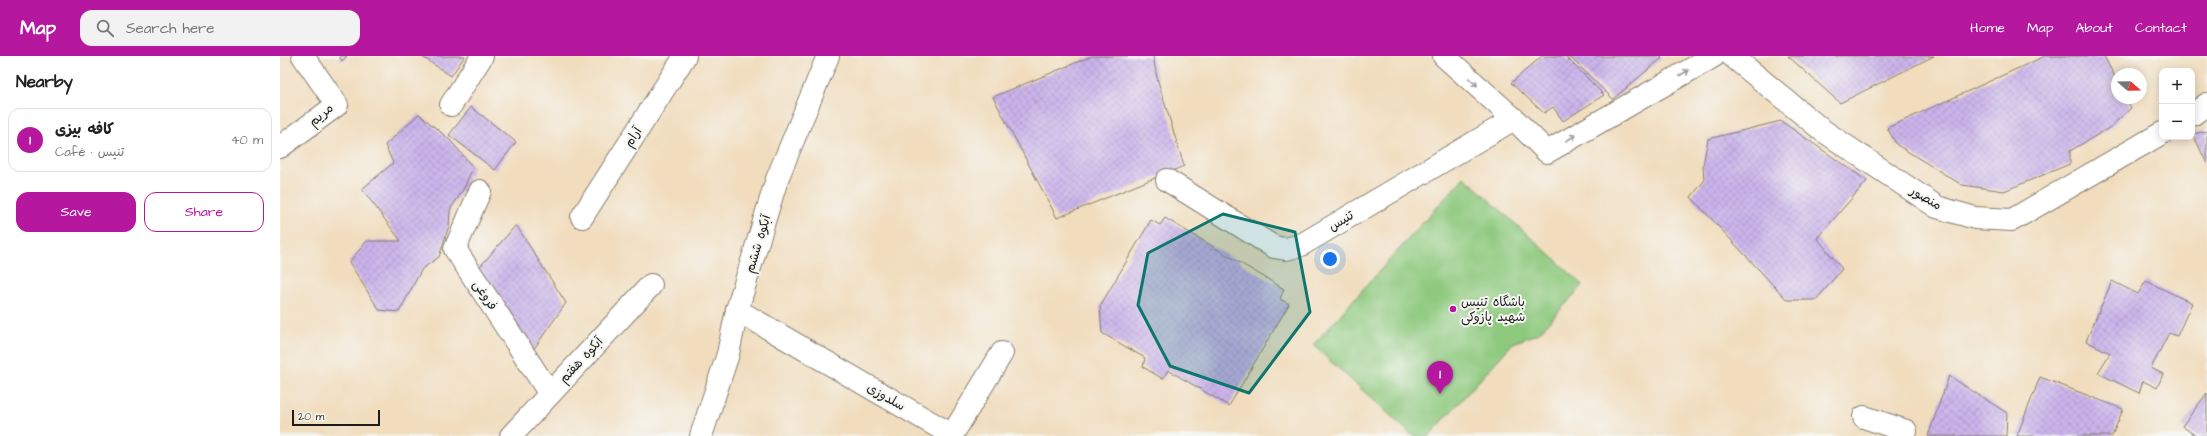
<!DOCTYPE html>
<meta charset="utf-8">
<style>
:root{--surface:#fff;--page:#f2f2f2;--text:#222;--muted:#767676;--line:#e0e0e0;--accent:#b5179e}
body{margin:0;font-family:"Architects Daughter","Playpen Sans Arabic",sans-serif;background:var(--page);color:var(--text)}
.controls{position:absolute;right:12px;top:12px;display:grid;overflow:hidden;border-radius:8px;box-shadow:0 2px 10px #0003}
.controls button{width:36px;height:36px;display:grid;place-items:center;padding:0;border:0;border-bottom:1px solid var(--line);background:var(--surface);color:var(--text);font:20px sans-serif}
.compass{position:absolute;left:1831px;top:12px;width:36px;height:36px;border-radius:50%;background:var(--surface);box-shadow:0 2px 10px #0003;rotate:110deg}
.scale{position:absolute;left:12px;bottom:10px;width:88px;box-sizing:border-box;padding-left:4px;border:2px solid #1c1c1c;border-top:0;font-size:11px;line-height:14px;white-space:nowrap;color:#1c1c1c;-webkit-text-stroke:3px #f6f6f2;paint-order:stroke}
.you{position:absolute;left:1050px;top:203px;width:14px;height:14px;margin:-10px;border:3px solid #fff;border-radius:50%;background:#1a73e8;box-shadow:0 0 0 6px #1a73e833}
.badge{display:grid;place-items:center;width:26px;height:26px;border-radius:50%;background:var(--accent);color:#fff;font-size:13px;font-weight:700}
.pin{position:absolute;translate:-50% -33px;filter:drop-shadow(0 1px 2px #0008)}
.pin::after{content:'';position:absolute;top:21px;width:14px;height:12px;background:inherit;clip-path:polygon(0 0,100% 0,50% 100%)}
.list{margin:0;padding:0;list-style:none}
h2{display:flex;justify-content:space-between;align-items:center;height:52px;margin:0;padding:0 16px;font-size:17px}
h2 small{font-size:13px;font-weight:400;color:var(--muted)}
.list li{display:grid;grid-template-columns:26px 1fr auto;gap:12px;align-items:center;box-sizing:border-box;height:64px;margin:0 8px 8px;padding:0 8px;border:1px solid var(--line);border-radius:12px}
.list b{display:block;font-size:15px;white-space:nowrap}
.list p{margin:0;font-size:13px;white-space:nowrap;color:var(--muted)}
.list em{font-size:13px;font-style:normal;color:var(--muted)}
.actions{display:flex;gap:8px;padding:12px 16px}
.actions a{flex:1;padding:9px 0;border:1px solid var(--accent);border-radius:12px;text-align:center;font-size:14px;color:var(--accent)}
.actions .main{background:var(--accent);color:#fff}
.icon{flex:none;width:22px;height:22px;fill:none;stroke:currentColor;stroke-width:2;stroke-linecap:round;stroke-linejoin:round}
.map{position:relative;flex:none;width:1927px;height:380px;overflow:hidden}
header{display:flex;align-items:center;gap:24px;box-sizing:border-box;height:56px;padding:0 20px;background:var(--accent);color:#fff}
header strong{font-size:19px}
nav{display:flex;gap:22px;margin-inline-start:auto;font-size:14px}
.search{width:280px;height:36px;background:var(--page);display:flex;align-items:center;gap:10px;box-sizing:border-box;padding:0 14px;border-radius:12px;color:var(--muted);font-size:15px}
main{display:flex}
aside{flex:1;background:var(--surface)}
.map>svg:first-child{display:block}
.green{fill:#8ec97e;stroke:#55724d}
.building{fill:url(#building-cross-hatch)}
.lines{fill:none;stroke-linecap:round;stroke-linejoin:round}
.minor-casing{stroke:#867c6d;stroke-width:24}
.minor{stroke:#fff;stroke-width:22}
.oneway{stroke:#999}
.marked{fill:#0f766e;fill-opacity:0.2;stroke:#0f766e;stroke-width:3;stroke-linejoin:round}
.poi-dot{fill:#b5179e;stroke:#f6f6f2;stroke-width:1.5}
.labels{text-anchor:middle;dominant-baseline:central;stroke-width:4;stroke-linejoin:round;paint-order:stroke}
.street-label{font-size:13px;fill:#1c1c1c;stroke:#f6f6f2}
.poi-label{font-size:13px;fill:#1c1c1c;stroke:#f6f6f2;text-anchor:start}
</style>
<header>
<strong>Map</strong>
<div class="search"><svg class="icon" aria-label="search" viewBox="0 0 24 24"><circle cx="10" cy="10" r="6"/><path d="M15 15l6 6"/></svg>Search here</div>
<nav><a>Home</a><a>Map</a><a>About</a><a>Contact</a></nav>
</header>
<main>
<aside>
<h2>Nearby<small></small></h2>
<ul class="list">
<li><span class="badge">1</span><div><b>کافه بیزی</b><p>Café · تنیس</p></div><em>40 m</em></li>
</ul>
<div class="actions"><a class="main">Save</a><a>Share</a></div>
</aside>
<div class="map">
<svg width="1927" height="380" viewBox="0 0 1927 380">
<defs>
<pattern id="building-cross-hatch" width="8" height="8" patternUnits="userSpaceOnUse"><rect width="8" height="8" fill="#cbb4eb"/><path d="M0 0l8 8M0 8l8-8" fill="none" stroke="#ae9ac9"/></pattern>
</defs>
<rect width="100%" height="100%" fill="#f6f6f2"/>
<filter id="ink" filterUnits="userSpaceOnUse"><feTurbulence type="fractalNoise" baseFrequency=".025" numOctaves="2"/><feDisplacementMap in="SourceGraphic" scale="8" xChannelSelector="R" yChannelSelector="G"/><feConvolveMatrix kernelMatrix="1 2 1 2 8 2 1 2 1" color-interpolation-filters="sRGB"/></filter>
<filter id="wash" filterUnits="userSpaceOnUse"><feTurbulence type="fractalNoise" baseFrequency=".012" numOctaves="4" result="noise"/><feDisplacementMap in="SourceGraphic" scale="16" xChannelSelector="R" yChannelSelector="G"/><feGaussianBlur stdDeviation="0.9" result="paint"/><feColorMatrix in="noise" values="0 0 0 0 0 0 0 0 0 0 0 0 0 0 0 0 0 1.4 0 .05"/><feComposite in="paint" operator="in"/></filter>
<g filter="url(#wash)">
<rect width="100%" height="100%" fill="#f1ddbe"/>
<polygon class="green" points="1184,121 1303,229 1259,277 1233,287 1149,380 1133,380 1033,289"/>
<g id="blocks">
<g class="building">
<polygon points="59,0 67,0 62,5"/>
<polygon points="141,0 185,0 171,20"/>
<polygon points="812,0 873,0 877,22 904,110 777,162 713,41"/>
<polygon points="1262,0 1285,0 1324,39 1283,65 1273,51 1264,57 1231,27"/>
<polygon points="1289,0 1380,0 1382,2 1333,43"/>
<polygon points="1508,0 1654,0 1560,47"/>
<polygon points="1765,0 1824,0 1837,25 1837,42 1846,42 1851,52 1829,72 1790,95 1790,108 1724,135 1682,129 1617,89 1607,72"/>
<polygon points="191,51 236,86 215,114 169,79"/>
<polygon points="139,58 169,83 193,111 184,132 170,154 169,170 159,201 142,213 119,256 99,254 69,206 87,185 121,185 82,133 113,107 105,89"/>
<polygon points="1501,65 1587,125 1537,182 1562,213 1536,244 1507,244 1411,141 1424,125 1423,109 1428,83"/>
<polygon points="1927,75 1927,108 1913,78"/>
<polygon points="885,162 1004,233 1000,243 1009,248 949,350 888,314 883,323 863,311 865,302 822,277 820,250 871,164 880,169"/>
<polygon points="236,169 286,247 253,294 198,213"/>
<polygon points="1832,225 1858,238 1866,225 1912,247 1897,280 1889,277 1871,312 1883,318 1877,332 1863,325 1859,337 1818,317 1830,297 1806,285"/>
<polygon points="1669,320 1727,357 1726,380 1648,380"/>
<polygon points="1760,321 1843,353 1832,380 1737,380"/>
<polygon points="1927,337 1927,380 1916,380 1902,370"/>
</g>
</g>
</g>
<g filter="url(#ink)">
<use href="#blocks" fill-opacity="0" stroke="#867c6d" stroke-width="1"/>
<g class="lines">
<g class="minor-casing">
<g id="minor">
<polyline points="1164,0 1234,63 1267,96 1434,0"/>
<polyline points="1452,0 1542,74 1657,151 1695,162 1732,164 1882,77"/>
<polyline points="171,49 202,0"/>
<polyline points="1912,59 1927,48"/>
<polyline points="0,91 57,49 23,0"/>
<polyline points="887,124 994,191 1006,193 1021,189 1234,63"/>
<polyline points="200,135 175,193 270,338"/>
<polyline points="302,161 405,0"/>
<polyline points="457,254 672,379 722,297"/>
<polyline points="1584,361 1626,375 1624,380"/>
<polyline points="231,380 371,229"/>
<polyline points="421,380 448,298 457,254 497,123 548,0"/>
</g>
</g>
<use href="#minor" class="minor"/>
</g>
<defs><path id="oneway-shaft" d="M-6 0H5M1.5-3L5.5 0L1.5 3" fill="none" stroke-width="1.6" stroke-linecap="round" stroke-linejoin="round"/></defs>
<g class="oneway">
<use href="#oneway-shaft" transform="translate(1404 17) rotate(-30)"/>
<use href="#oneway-shaft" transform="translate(1193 26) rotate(42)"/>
<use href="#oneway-shaft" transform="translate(1291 82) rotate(-30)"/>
</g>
</g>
<path class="marked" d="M943,158l72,18 15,80 -61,81 -79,-27 -32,-61 10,-52z"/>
<circle class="poi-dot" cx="1173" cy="253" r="4"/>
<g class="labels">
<g class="street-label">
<text transform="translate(41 59) rotate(-41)">مریم</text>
<text transform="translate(353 81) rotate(-57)">آرام</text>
<text transform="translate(1646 142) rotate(30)">منصور</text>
<text transform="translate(1061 165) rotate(-31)">تنیس</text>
<text transform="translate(478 188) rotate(-73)">آبکوه ششم</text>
<text transform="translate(205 239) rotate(57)">فروغی</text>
<text transform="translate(301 304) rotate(-47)">آبکوه هفتم</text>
<text transform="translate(606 341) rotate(30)">سلدوزی</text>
</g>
<g class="poi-label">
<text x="1181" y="246">باشگاه تنیس<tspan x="1181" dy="15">شهید پازوکی</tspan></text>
</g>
</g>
</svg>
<div class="controls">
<button>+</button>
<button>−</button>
</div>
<svg class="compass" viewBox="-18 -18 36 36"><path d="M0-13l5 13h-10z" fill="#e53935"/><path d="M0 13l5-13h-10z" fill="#767676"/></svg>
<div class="scale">20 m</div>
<div class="you"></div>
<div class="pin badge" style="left:1160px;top:338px">1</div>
</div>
</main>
